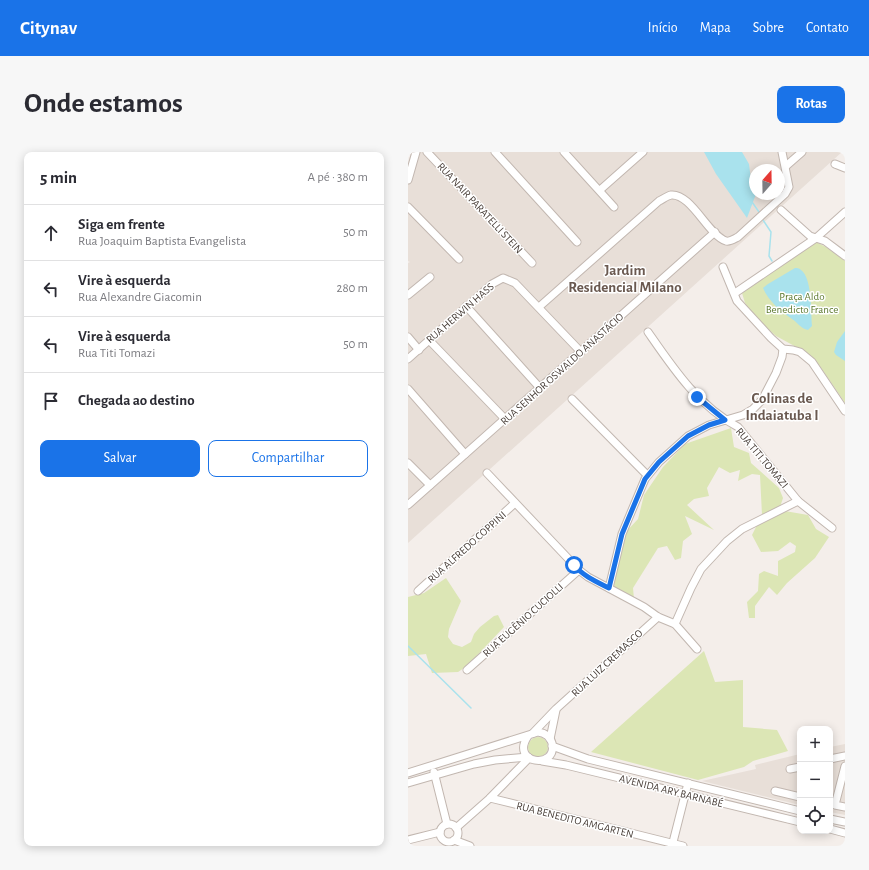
<!DOCTYPE html>
<html lang="pt">
<meta charset="utf-8">
<style>
:root{--surface:#fff;--page:#f7f7f7;--text:#2b2b33;--muted:#7c7c81;--line:#e1e1e2;--accent:#1a73e8}
body{margin:0;font-family:"Alegreya Sans",sans-serif;background:var(--page);color:var(--text)}
.controls{position:absolute;right:12px;bottom:12px;display:grid;overflow:hidden;border-radius:8px;box-shadow:0 2px 10px #0003}
.controls button{width:36px;height:36px;display:grid;place-items:center;padding:0;border:0;border-bottom:1px solid var(--line);background:var(--surface);color:var(--text);font:20px sans-serif}
.compass{position:absolute;left:341px;top:12px;width:36px;height:36px;border-radius:50%;background:var(--surface);box-shadow:0 2px 10px #0003;rotate:20deg}
.stop{position:absolute;width:12px;height:12px;margin:-9px;border:3px solid #1a73e8;border-radius:50%;background:#fff}
.stop.end{background:#1a73e8;border-color:#fff;box-shadow:0 1px 4px #0008}
.list{margin:0;padding:0;list-style:none}
h2{display:flex;justify-content:space-between;align-items:center;height:52px;margin:0;padding:0 16px;font-size:17px}
h2 small{font-size:13px;font-weight:400;color:var(--muted)}
.list li{display:grid;grid-template-columns:26px 1fr auto;gap:12px;align-items:center;box-sizing:border-box;height:56px;padding:0 16px;border-top:1px solid var(--line)}
.list b{display:block;font-size:15px;white-space:nowrap}
.list p{margin:0;font-size:13px;white-space:nowrap;color:var(--muted)}
.list em{font-size:13px;font-style:normal;color:var(--muted)}
.actions{display:flex;gap:8px;padding:12px 16px}
.actions a{flex:1;padding:9px 0;border:1px solid var(--accent);border-radius:8px;text-align:center;font-size:14px;color:var(--accent)}
.actions .main{background:var(--accent);color:#fff}
.icon{flex:none;width:22px;height:22px;fill:none;stroke:currentColor;stroke-width:2;stroke-linecap:round;stroke-linejoin:round}
.map{position:relative;flex:none;width:437px;height:694px;overflow:hidden;border-radius:8px}
header{display:flex;align-items:center;gap:24px;box-sizing:border-box;height:56px;padding:0 20px;background:var(--accent);color:#fff}
header strong{font-size:19px}
nav{display:flex;gap:22px;margin-inline-start:auto;font-size:14px}
.intro{display:flex;align-items:center;justify-content:space-between;box-sizing:border-box;height:96px;padding:0 24px}
h1{margin:0;font-size:28px}
.button{padding:10px 18px;border-radius:8px;background:var(--accent);color:#fff;font-size:14px;font-weight:700}
main{display:flex;gap:24px;padding:0 24px}
aside{flex:1;background:var(--surface);border-radius:8px;box-shadow:0 2px 10px #0003}
.map>svg:first-child{display:block}
.residential{fill:#e8dfd8;fill-rule:evenodd}
.green{fill:#dce6b5}
.water{fill:#a9e2ed}
.lines{fill:none;stroke-linecap:round;stroke-linejoin:round}
.stream{stroke:#a9e2ed;stroke-width:1.5}
.minor-casing{stroke:#c2b7b0;stroke-width:9}
.minor{stroke:#fff;stroke-width:7}
.route{stroke:#1a73e8;stroke-width:5}
.labels{text-anchor:middle;dominant-baseline:central;stroke-width:3;stroke-linejoin:round;paint-order:stroke}
.street-label{font-size:11px;fill:#483e38;stroke:#fff}
.park-label{font-size:11px;fill:#5b782d;stroke:#fff}
.district-label{font-size:15px;font-weight:bold;fill:#6a5950;stroke:#fff}
</style>
<header>
<strong>Citynav</strong>
<nav><a>Início</a><a>Mapa</a><a>Sobre</a><a>Contato</a></nav>
</header>
<div class="intro"><h1>Onde estamos</h1><a class="button">Rotas</a></div>
<main>
<aside>
<h2>5 min<small>A pé · 380 m</small></h2>
<ul class="list">
<li><svg class="icon" aria-label="ahead" viewBox="0 0 24 24"><path d="M12 20V5M6 11l6-6 6 6"/></svg><div><b>Siga em frente</b><p>Rua Joaquim Baptista Evangelista</p></div><em>50 m</em></li>
<li><svg class="icon" aria-label="left" viewBox="0 0 24 24"><path d="M17 20v-9H6M10 6l-5 5 5 5"/></svg><div><b>Vire à esquerda</b><p>Rua Alexandre Giacomin</p></div><em>280 m</em></li>
<li><svg class="icon" aria-label="left" viewBox="0 0 24 24"><path d="M17 20v-9H6M10 6l-5 5 5 5"/></svg><div><b>Vire à esquerda</b><p>Rua Titi Tomazi</p></div><em>50 m</em></li>
<li><svg class="icon" aria-label="arrive" viewBox="0 0 24 24"><path d="M6 21V4h12l-3 4 3 4H6"/></svg><div><b>Chegada ao destino</b></div></li>
</ul>
<div class="actions"><a class="main">Salvar</a><a>Compartilhar</a></div>
</aside>
<div class="map">
<svg width="437" height="694" viewBox="0 0 437 694">
<rect width="100%" height="100%" fill="#f4eeea"/>
<g class="residential">
<path d="M3,0h431l-434,391v-280l2,-1 -2,-1v-97zM347,18h24v24h-24z"/>
<polygon points="437,592 437,663 422,660 422,595"/>
<polygon points="392,602 392,653 294,629 348,617 347,613"/>
</g>
<g class="green">
<polygon points="406,89 418,95 437,109 437,251 411,213 392,197 368,184 348,166 337,151 334,141"/>
<polygon points="323,276 326,295 341,301 343,311 371,336 375,346 371,358 400,363 408,377 421,385 407,406 379,431 369,443 361,435 347,454 347,466 341,466 339,450 350,439 351,422 356,419 370,424 370,409 387,400 388,394 382,390 370,399 353,400 344,383 354,363 352,323 344,322 330,329 332,318 322,321 311,315 299,336 301,344 286,347 279,353 306,378 277,364 284,382 275,389 273,406 267,408 259,394 250,396 225,436 226,447 213,448 204,436 217,381 230,367 236,343 255,315 277,292"/>
<polygon points="38,426 53,449 41,477 40,485 45,492 54,495 63,490 66,482 72,475 86,464 90,463 96,475 59,514 50,520 24,521 18,502 0,504 0,445 16,441"/>
<polygon points="296,499 307,530 335,528 335,575 369,578 380,599 345,609 336,615 290,628 183,600"/>
<circle cx="130" cy="595" r="10"/>
</g>
<g class="water">
<polygon points="296,0 334,0 341,12 344,36 348,42 339,66 308,22"/>
<path d="M387,116c2,0 4,0 6,2 11,7 10,43 11,56l-4,4c-7,-1 -11,-8 -16,-11 -12,-9 -23,-17 -29,-31l5,-4z"/>
<polygon points="437,179 437,209 428,203 426,200 429,190"/>
</g>
<g class="lines">
<g class="stream">
<polyline points="344,50 351,60"/>
<polyline points="355,68 363,80 361,104 364,109"/>
<polyline points="0,494 63,556"/>
</g>
<g class="minor-casing">
<g id="minor">
<polyline points="19,0 124,111"/>
<polyline points="87,0 169,90"/>
<polyline points="156,0 206,55"/>
<polyline points="427,12 437,16"/>
<polyline points="378,14 394,0"/>
<polyline points="0,28 8,0"/>
<polyline points="192,38 235,0"/>
<polyline points="0,55 51,107"/>
<polyline points="373,58 402,84 417,89 437,104"/>
<polyline points="315,115 329,149 363,186 375,197 385,198 392,200 404,210 437,259"/>
<polyline points="327,141 408,86 437,60"/>
<polyline points="0,143 22,125"/>
<polyline points="58,154 132,236"/>
<path d="M131,155l120,-106c4,-2 8,-5 12,-6 20,-2 37,40 55,46 4,1 8,-2 12,-4l47,-43 4,-7 -7,-35"/>
<path d="M240,180c25,36 50,74 90,95l60,74 34,27"/>
<polyline points="0,185 11,198"/>
<polyline points="21,188 97,267"/>
<polyline points="0,207 84,132 95,126 107,131 173,200"/>
<polyline points="0,237 57,302"/>
<polyline points="164,247 239,323"/>
<polyline points="0,311 22,333"/>
<polyline points="79,321 171,418 180,425 236,455 250,465 267,472 289,497"/>
<polyline points="0,353 307,80"/>
<polyline points="201,436 214,382 237,327 251,310 280,284 301,273 335,263 345,257 354,248 368,221 374,205 375,197"/>
<polyline points="10,439 107,351"/>
<polyline points="267,472 283,436 293,417 319,389 334,377 390,349"/>
<polyline points="59,518 171,418"/>
<polyline points="125,581 148,557 250,465"/>
<polyline points="142,587 148,558"/>
<polyline points="144,594 180,607 392,659"/>
<polyline points="422,607 437,604"/>
<polyline points="134,609 158,613 392,670"/>
<polyline points="437,614 427,653 437,655"/>
<polyline points="382,617 392,615"/>
<polyline points="26,620 39,672"/>
<path d="M0,621l130,-41c7,1 12,4 14,11 6,27 -43,21 -24,-7"/>
<polyline points="0,631 66,612 87,608 120,605"/>
<polyline points="367,639 392,645"/>
<polyline points="82,646 275,694"/>
<polyline points="422,667 437,670"/>
<circle cx="41" cy="681" r="9"/>
<polyline points="48,676 82,646 121,606"/>
<polyline points="422,677 437,681"/>
<polyline points="0,688 32,680"/>
<polyline points="46,688 62,694"/>
<polyline points="264,694 280,631"/>
</g>
</g>
<use href="#minor" class="minor"/>
</g>
<g class="lines">
<path class="route" d="M166,413c9,11 23,17 35,23l13,-54 23,-55 14,-17 29,-26 21,-11 16,-5 -28,-23"/>
</g>
<g class="labels">
<g class="street-label">
<text transform="translate(72 56) rotate(47)">RUA NAIR PARATELLI STEIN</text>
<text transform="translate(52 161) rotate(-41)">RUA HERWIN HASS</text>
<text transform="translate(154 217) rotate(-42)">RUA SENHOR OSWALDO ANASTÁCIO</text>
<text transform="translate(354 306) rotate(50)">RUA TITI TOMAZI</text>
<text transform="translate(59 395) rotate(-42)">RUA ALFREDO COPPINI</text>
<text transform="translate(115 468) rotate(-42)">RUA EUGÊNIO CUCIOLLI</text>
<text transform="translate(199 511) rotate(-43)">RUA LUIZ CREMASCO</text>
<text transform="translate(263 639) rotate(14)">AVENIDA ARY BARNABÉ</text>
<text transform="translate(167 668) rotate(14)">RUA BENEDITO AMGARTEN</text>
</g>
<g class="park-label">
<text x="394" y="144">Praça Aldo<tspan x="394" dy="13">Benedicto France</tspan></text>
</g>
<g class="district-label">
<text x="217" y="118">Jardim<tspan x="217" dy="17">Residencial Milano</tspan></text>
<text x="374" y="246">Colinas de<tspan x="374" dy="17">Indaiatuba I</tspan></text>
</g>
</g>
</svg>
<div class="controls">
<button>+</button>
<button>−</button>
<button><svg class="icon" aria-label="locate" viewBox="0 0 24 24"><circle cx="12" cy="12" r="6"/><path d="M12 2v4M12 18v4M2 12h4M18 12h4"/></svg></button>
</div>
<svg class="compass" viewBox="-18 -18 36 36"><path d="M0-13l5 13h-10z" fill="#e53935"/><path d="M0 13l5-13h-10z" fill="#7c7c81"/></svg>
<div class="stop" style="left:166px;top:413px"></div>
<div class="stop end" style="left:289px;top:245px"></div>
</div>
</main>
